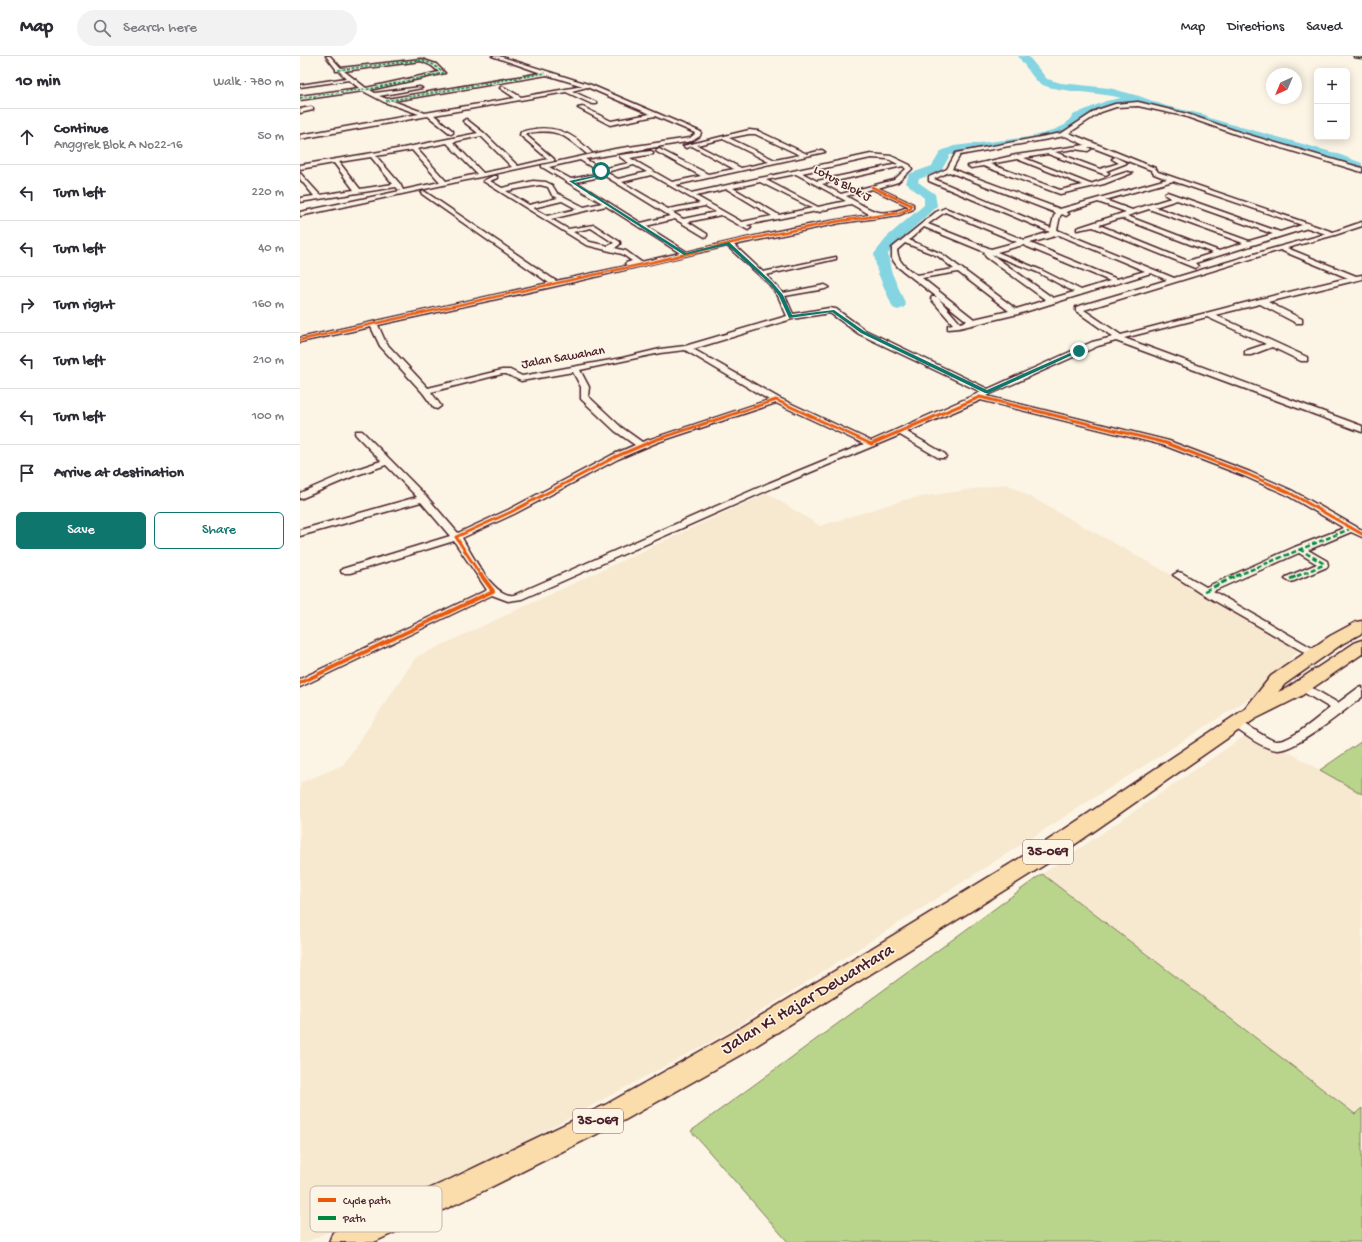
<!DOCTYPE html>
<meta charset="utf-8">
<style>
:root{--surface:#fff;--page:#f2f2f3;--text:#2b2b33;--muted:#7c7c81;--line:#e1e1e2;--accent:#0f766e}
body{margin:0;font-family:"Gochi Hand",sans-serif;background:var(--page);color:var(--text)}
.controls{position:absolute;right:12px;top:12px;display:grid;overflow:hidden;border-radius:6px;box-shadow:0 2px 10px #0003}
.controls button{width:36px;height:36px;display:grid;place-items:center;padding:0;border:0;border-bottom:1px solid var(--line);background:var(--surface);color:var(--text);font:20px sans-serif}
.compass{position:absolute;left:966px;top:12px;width:36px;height:36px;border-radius:50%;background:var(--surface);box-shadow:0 2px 10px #0003;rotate:224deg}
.stop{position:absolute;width:12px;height:12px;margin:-9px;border:3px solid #0f766e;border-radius:50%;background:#fff}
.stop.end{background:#0f766e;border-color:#fff;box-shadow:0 1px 4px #0008}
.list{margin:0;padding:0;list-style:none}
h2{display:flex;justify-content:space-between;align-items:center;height:52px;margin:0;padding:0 16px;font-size:17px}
h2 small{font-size:13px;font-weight:400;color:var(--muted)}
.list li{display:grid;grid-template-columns:26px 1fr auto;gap:12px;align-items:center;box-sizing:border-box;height:56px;padding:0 16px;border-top:1px solid var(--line)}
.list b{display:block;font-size:15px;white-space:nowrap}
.list p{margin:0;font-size:13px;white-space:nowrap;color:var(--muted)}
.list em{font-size:13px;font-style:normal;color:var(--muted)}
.actions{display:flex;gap:8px;padding:12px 16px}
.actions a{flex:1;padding:9px 0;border:1px solid var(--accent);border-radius:6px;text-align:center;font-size:14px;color:var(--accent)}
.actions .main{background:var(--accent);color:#fff}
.icon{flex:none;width:22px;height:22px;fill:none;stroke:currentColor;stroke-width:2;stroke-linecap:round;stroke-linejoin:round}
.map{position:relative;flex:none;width:1062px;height:1186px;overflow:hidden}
header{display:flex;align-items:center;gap:24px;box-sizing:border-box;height:56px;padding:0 20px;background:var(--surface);border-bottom:1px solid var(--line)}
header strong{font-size:19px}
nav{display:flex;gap:22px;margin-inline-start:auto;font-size:14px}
.search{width:280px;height:36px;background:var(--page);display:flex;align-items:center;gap:10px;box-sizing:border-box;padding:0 14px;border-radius:22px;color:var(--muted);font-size:15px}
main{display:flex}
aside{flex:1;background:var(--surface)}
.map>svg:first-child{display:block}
.built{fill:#f7e8d0}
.green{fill:#b9d58c;stroke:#827a5c}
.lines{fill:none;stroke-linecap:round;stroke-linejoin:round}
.river{fill:#84d4e1;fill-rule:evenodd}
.street-casing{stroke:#4a1f2b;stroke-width:3}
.primary-casing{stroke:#4a1f2b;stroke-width:3}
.street{fill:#fcf5e5;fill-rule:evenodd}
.primary{fill:#faddab;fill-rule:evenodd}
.quiet-far2{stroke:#00873e;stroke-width:1.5;stroke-dasharray:3 1.5;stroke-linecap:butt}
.quiet-far1{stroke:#00873e;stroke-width:2.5;stroke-dasharray:5 2.5;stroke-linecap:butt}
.quiet{stroke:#00873e;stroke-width:3;stroke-dasharray:6 3;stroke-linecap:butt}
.cycleway-far2-casing{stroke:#fcf5e5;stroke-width:4}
.cycleway-far1-casing{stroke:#fcf5e5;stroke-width:5}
.cycleway-casing{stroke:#fcf5e5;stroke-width:6}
.cycleway-far2{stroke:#e8590c;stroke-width:2.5}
.cycleway-far1{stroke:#e8590c;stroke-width:3}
.cycleway{stroke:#e8590c;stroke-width:4}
.route{fill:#0f766e}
.labels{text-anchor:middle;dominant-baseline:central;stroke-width:3;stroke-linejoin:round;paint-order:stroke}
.far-street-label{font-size:13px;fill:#4a1f2b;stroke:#fcf5e5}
.shield{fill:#fcf5e5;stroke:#7f5f63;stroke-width:1}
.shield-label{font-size:14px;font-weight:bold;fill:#4a1f2b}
.near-street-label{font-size:18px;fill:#4a1f2b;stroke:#fcf5e5}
.key{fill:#fcf5e5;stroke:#c7b5ad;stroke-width:1}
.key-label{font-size:11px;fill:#4a1f2b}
</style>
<header>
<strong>Map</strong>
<div class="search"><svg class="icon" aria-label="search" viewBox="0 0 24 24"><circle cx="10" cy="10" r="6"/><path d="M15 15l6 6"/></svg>Search here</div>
<nav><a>Map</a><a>Directions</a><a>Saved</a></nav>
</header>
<main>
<aside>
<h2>10 min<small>Walk · 780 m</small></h2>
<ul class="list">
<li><svg class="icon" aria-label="ahead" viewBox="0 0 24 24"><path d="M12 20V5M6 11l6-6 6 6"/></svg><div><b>Continue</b><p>Anggrek Blok A No22-16</p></div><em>50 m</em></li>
<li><svg class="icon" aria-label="left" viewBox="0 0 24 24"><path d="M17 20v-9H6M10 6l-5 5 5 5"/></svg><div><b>Turn left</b></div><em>220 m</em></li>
<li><svg class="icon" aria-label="left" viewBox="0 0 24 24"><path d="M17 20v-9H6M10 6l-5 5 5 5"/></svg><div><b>Turn left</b></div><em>40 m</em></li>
<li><svg class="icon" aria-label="right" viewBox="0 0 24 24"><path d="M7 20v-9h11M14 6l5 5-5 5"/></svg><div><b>Turn right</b></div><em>160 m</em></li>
<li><svg class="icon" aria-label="left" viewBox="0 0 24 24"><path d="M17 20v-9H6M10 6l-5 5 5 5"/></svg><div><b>Turn left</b></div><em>210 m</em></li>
<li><svg class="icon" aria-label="left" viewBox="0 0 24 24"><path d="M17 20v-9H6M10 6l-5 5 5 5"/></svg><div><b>Turn left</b></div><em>100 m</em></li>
<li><svg class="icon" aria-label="arrive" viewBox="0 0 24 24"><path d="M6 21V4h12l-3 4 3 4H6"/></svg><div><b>Arrive at destination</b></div></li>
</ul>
<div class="actions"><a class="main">Save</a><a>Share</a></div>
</aside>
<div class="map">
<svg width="1062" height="1186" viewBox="0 0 1062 1186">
<rect width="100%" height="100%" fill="#fcf5e5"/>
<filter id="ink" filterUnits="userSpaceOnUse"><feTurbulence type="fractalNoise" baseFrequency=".025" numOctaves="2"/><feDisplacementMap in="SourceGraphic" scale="8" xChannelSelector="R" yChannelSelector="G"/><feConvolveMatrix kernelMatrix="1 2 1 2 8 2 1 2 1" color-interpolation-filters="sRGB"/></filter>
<g filter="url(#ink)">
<g class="built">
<polygon points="707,428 1002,591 950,642 430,975 200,1099 6,1186 0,1186 0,727 43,709 116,601 467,437 520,470 607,443"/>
<polygon points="952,675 1062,738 1062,1052 1056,1058 742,818"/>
</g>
<g class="green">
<polygon points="1062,685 1062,738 1020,714"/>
<polygon points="742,818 1055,1058 1062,1052 1062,1186 488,1186 391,1075"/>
</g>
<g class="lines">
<path class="river" d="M718,0h10l19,23 14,4 48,5 30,8 27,10 40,9 3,3 126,35 27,10v8l-35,-12 -126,-37 -3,-2 -39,-9 -25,-10 -21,5 -15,5 -17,8 -8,10 -16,7 -27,7 -80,12 -9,16 -22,8 -1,3 17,12 2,12 -38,35 -11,13 3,17 15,34 -3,3 -5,2 -5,-2 -16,-37 -3,-17 15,-19 35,-30v-7l-18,-15 3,-9 23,-8 9,-15 13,-5 76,-9 19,-5 16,-7 8,-10 33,-14 15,-3c-19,-6 -69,-6 -82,-15 -6,-5 -16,-20 -21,-27z"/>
<g class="street-casing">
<g id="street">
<path d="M26,0h4l11,12 80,-9 15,5 9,9 -75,17 5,3 45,-6 2,1 -43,8 8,3 154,-26 -49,-17h7l92,29 110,47 -1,4 -8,5 -107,18 17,10 27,-6 -9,-6v-2l31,-4 2,1v2l-23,4 42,24 29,-6 -44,-24 -1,-1 3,-2 49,25 26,-5 -42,-23 -6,2 -3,-2 66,-16 9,1 49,23 15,-4 3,2 -149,33 15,8 180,-39 20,2 19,9 2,4 -14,13 -20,6 35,16v5l-14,6 -59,8 -106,22 29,27 73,-15v2l-70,16 17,18 42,-8 4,2 -4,2 -40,7 8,18 36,-6 7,1 29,21 123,59 104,-47 21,-5 -37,-26v-4l91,-27 -16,-7 -133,41 -59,14 -11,1v-4l5,-1 -22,-25 1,-2h5l-39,-30 -6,-8v-11l44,-36 9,-4 79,32 26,-8 -121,-51v-4l18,-8 9,-16 106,-20 35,-23 18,-6 23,-2 49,12 55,19 120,35v4l-124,-37 -54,-19 -46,-10 -22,1 -15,5 -32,21 86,35 3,4 175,60 29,-10v4l-27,9 -48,13 69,28 6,-1v4l-4,1 -90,22 34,17v4h-6l-36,-19 -45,11 92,42v4h-6l-29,-14 -21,8h-6v-4l21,-7 -59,-27 -83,21 238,88v6l-246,-91 -18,5 -112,50 183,45 81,31 41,18 71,40v7l-11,-5 -43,18 19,11 1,4 -1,2 -33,14 -4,1 -5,-3 1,-2 31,-13 -18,-11 -86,38 106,61 2,2 -2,2h-8l-110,-63 -28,-18 5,-3 4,1 24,14 89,-40 49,-19 -59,-34 -41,-18 -81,-31 -182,-45 -74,32 38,22 1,2 -1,2h-6l-39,-23 -125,52 -253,112 -14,2 -16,-6 -192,92v-8l187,-89 -33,-49 -104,32h-8l-1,-2 1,-2 108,-33 -29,-34 -121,34v-6l117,-33 -31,-32 -32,11 -54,23v-6l48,-21 33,-11 -25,-26 -1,-2 1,-2h6l64,65 32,37 50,-23 104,-55 23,-10 -20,-14 -34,-32v-12l-8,-15 -52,9 -15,-7h-4l-71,18 10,14 -4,3 -3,-1 -11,-15 -43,-47 -9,-19 -71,15v-4l249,-55 -127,-89 -1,-1 3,-2 132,90 71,-15 -2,-2 1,-1 6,-2 -10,-7 -36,-9 -103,-64 10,-5h4v2l-7,3 12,7 31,-7 13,1 6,3 5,8 27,14 18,-4 -60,-36v-2l73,-16 75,-11 5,-4v-1l-40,-17 -45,9 -32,-17 5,-1 28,14 39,-7 -63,-27 -15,4 24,11v2h-4l-26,-12 -132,23 19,16v2l-2,1 -23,-18 -128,23v-4l119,-21 -35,-12 -21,-11 -63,9v-4l59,-8 -10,-8 -49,7v-2l46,-7 -7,-7h-3v-2zM121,5l11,5 7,6 -73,16 -22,-17zM247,19l36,11 -62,11 -19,-11 -2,2 15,10 -90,15 -32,-12zM449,78h6l45,21 -25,5 -46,-22zM765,80l20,9 -69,10 -48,11 3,2 12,-2 77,28 44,-10 28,-11 -5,-1 -37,12 -66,-26 24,-4 58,21 3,-2 -3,-2 21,-8 -12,-6 -3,2 7,4 -19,6 -45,-17 19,-3 14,2 3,-2 -3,-2h3l60,23 3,4 13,5 -107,30 -108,-40 8,-14zM423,83l46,23 -28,6 -44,-23zM571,102l17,1 10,5 -81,17 -15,-8zM717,103l66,26 -23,5 -70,-26zM280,104l21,13 -30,6 -22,-12zM334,109l13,7 -29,7 -12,-7zM603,110l3,3 -12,11 -53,14 -19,-10zM649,116l107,41 -2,3 -3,12 -117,-49zM496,118l50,27 -28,6 -52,-27zM351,119l49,28 -32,6 -46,-27zM305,120l65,40 -29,7 -65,-41zM873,125l129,44 -22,7 -113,-40 -2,1v2l6,3 -39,12 -27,-10zM460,126l52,26 -33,7 -46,-27zM240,129l8,2 4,8 6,3 -29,7 -23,-14zM427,133l45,27 -30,6 -46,-26zM572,133l36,17v1c-30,12 -36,3 -62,-11zM877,144l96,34 -24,7 -94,-34zM262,145l15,8 -30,7 -14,-8zM798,146l28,10 -49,16v2l16,-3 102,41 3,-2 -3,-3 113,-35 18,6 -55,15 -97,29 -117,-48 3,-14 2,-2 4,2 3,-2 -3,-2zM551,148l20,11c-62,8 -124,22 -184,37l-41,-26 29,-7 30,18 2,-1v-2l-19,-12 33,-7 27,15 3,-2 -4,-3 70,-14 3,1 3,-2zM306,150l74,47 -39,9 -15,-11 -11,-3 5,-4v-2l-26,-17 -26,4 -17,-10zM405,150l11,6 -33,7 -11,-7zM849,153l94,34 -24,8 -92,-35zM645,156l72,30 -26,7 -63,-25zM821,162l92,35 -25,8 -89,-36zM624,171l61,25 -1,2 2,3 60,43 -30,9 -74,-55 -33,-14zM291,172l23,15 -6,3 -18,-4 -17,-10zM759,179l86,36 -28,8 -87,-36zM605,187l33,13 16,13 -37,6c-10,-7 -19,-12 -20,-25zM723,189l87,36 -29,9 -40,-20 -44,-18zM427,190l42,38 9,12 9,20 -102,30 -25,3 -38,9 -100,18 -12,-6h-8l-74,18 -42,-45 -8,-18 178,-39zM980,194l68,28 -88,21 -139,36 -37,-25zM691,198l46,18 37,20 -21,6zM658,216l51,39 -35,8 -52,-41zM638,242l29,23 -7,2zM530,257l29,21 122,58 -110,49 -92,-43 -86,-49 99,-30zM385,294l84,50 -127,42 -21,-15 -33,-31 1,-9 -9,-17 80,-17zM476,347l88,41 -95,39 -255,112c-21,3 -42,-41 -52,-57l52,-24 104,-55 40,-17z"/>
<polygon points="1054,0 1062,0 1062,2 1054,1"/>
<polygon points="11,51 13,52 13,54 0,57 0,53"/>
<path d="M166,63l18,14 34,33 30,-7 -28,-24 1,-3c30,-9 50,-1 71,21l-5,1c-23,-19 -28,-26 -60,-21l-1,2 28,24v2l-254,55v-4l100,-21 -4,-4 -96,15v-4l14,-2 -14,-17v-6l20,22 34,-5 -20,-27 -34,6v-4l103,-17 75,-15 -14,-11 -1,-1zM181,80l31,31 -29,6 -30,-31zM147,87l30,31 -31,7 -29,-32zM112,94l28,32 -37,8 -3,-6 -24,-28zM71,101l22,27 -33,5 -21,-27z"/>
<path d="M1002,626l36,21 20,-15 4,-1v10c-16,12 -66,54 -85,53 -16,-2 -31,-15 -45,-24l-2,-3 2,-3h8c10,7 21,15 32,20 14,7 46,-23 58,-32l-32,-19 -2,-3 2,-3z"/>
</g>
</g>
<g class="primary-casing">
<polygon id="primary" points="1062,565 1062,577 1042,588 985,628 978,636 987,632 1056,586 1062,584 1062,598 1001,640 955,663 754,803 449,994 325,1064 171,1141 74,1186 29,1186 33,1176 151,1123 307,1048 431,978 738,791 945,653 971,620 1030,580 1056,566"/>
</g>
<use href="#street" class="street"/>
<use href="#primary" class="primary"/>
<g class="quiet-far2">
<polyline points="1056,0 1062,1"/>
<polyline points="38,14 121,4 134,9 143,17 65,34"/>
<polyline points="0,42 64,33"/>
<polyline points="86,45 246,17"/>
</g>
<g class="quiet-far1">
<polyline points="936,520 1052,472"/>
<polyline points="997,520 1023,509 1023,507 999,493"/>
</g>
<g class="quiet">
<polyline points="990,523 999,519"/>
<polyline points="905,535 938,519"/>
</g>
<g class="cycleway-far2-casing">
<polyline id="cycleway-far2" points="0,284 357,205 440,185 540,165 599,157 611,152 611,149 572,131"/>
</g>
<g class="cycleway-far1-casing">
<polyline id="cycleway-far1" points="181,520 156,481 211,456 315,401 355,384 476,344 571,388 680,341 866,387 947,418 988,436 1062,478"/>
</g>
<g class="cycleway-casing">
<polyline id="cycleway" points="0,627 193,535 181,519"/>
</g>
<use href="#cycleway-far2" class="cycleway-far2"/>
<use href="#cycleway-far1" class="cycleway-far1"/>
<use href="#cycleway" class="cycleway"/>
</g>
</g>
<polygon class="route" points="300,114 308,118 274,126 386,197 429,186 472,226 483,239 492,259 534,254 564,275 687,334 777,294 781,295 689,337 685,337 561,277 532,256 489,262 479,240 470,228 427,189 384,199 269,125 303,118"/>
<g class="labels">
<g class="far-street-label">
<text transform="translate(542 128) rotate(28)">Lotus Blok J</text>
<text transform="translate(263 302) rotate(-10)">Jalan Sawahan</text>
</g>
<g class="shield">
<rect x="723" y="784" width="50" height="24" rx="3"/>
<rect x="273" y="1053" width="50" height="24" rx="3"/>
</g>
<g class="shield-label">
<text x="748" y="796">35-069</text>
<text x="298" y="1065">35-069</text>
</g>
<g class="near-street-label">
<text transform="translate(508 944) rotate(-31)">Jalan Ki Hajar Dewantara</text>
</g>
</g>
<rect x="10" y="1130" width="132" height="46" rx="6" class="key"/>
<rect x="18" y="1142" width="18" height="4" fill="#e8590c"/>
<rect x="18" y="1160" width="18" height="4" fill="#00873e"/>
<g class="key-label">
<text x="43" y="1148">Cycle path</text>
<text x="43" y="1166">Path</text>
</g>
</svg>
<div class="controls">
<button>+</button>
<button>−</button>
</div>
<svg class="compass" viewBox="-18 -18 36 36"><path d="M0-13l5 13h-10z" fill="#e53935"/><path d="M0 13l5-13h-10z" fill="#7c7c81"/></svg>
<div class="stop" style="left:301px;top:115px"></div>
<div class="stop end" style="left:779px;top:295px"></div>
</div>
</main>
